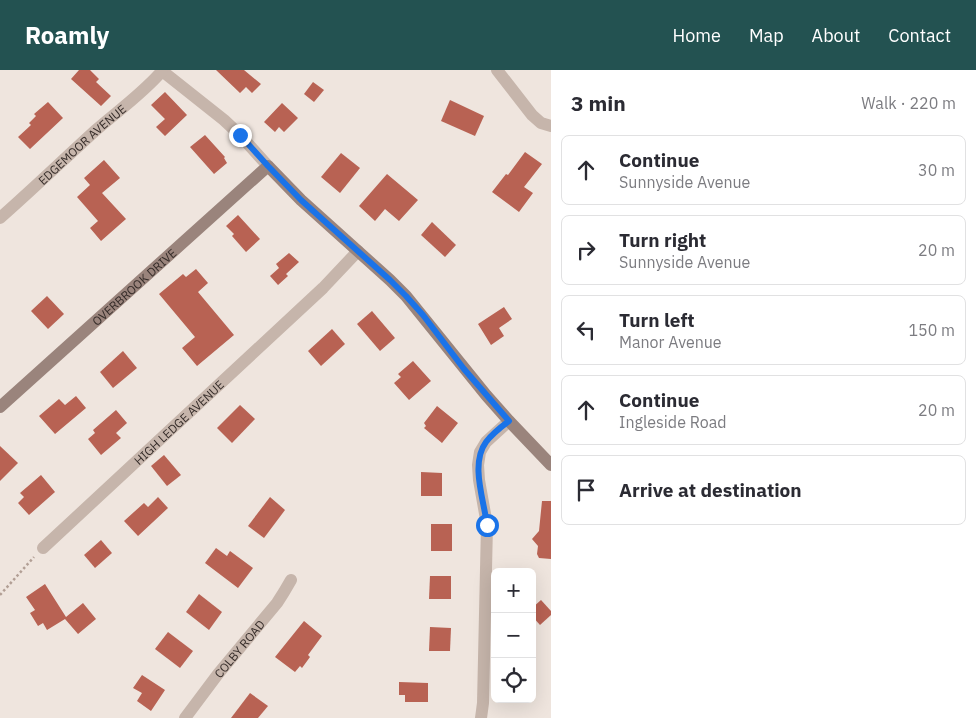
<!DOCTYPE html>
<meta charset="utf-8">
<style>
:root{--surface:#fff;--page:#f7f7f7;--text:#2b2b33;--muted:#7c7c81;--line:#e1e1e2;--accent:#235251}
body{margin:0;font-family:"IBM Plex Sans",sans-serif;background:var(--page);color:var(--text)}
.controls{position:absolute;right:15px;bottom:15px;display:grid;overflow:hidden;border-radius:8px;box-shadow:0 5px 20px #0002}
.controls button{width:45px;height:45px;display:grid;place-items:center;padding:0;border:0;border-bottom:1px solid var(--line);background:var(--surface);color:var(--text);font:25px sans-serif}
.stop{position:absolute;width:15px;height:15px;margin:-11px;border:4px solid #1a73e8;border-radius:50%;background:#fff}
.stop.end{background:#1a73e8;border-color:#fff;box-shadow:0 1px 5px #0008}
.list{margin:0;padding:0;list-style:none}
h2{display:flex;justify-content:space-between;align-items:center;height:65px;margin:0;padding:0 20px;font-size:21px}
h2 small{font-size:16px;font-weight:400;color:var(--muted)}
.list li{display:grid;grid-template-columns:32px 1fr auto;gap:15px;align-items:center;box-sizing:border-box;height:70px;margin:0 10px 10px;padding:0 10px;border:1px solid var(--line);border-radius:8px}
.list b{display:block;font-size:19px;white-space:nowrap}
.list p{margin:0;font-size:16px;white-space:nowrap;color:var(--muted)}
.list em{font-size:16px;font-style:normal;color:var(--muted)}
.icon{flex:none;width:28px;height:28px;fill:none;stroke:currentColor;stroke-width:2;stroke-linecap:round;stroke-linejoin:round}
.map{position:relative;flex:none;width:551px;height:648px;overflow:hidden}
header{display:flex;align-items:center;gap:30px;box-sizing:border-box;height:70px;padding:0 25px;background:var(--accent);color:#fff}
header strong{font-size:24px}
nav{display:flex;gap:28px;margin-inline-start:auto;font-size:18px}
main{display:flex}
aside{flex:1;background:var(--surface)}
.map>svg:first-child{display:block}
.building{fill:#b86253}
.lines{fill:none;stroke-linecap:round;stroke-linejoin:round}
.path{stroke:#b29f95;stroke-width:2.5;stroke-dasharray:2.5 2.5;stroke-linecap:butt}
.street{stroke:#c6b5ab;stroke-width:12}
.secondary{stroke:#9a847c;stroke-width:12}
.route{stroke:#1a73e8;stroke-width:6}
.labels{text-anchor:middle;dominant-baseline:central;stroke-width:4;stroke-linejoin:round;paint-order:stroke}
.street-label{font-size:12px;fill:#352c29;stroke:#f8f0ea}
</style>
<header>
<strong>Roamly</strong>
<nav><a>Home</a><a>Map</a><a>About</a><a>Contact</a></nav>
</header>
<main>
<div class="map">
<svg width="551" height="648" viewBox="0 0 551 648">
<rect width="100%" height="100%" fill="#efe5de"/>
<g class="building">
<polygon points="79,0 90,0 99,9 96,12 111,26 101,36 71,9"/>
<polygon points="216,0 244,0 261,14 252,23 246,17 240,23"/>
<polygon points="313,12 324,20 314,32 304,24"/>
<polygon points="165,22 187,45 165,66 156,57 165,49 151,35"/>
<polygon points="450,30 484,46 475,66 441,51"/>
<polygon points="48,32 63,48 30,79 18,67 31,55 29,53 36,46 34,44"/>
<polygon points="282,33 298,48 284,62 279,57 275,62 264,52"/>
<polygon points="205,65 225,87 224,88 227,93 214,104 190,77"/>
<polygon points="525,82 542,94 524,117 533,123 519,142 492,122 506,104 508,105"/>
<polygon points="341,83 360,98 340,123 321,107"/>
<polygon points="104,90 120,108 102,123 126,149 101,171 90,158 98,151 77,127 90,115 84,108"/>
<polygon points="387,104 418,130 399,151 385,139 375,151 359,136"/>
<polygon points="238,145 260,169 246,182 232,166 234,164 226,156"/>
<polygon points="432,152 456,175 445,187 421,165"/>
<polygon points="289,183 299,192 286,204 288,206 278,215 270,206 279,198 276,194"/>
<polygon points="196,199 208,213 198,222 234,265 197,296 182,278 195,267 159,224 183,204 186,207"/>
<polygon points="47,226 64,244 48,259 31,241"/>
<polygon points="504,237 512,249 499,258 504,266 491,275 478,254"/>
<polygon points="372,241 395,268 380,281 357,254"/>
<polygon points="332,259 345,274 321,296 308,281"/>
<polygon points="123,281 137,298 113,318 100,302"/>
<polygon points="413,291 431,311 409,330 394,313 401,307 398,304"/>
<polygon points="76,326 86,338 55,364 39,346 59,329 65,335"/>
<polygon points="240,335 255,349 232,373 217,358"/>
<polygon points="437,336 458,353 442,373 424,358 426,356 424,353"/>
<polygon points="116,340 127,353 116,363 121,368 101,385 88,369 95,363 93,360"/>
<polygon points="0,376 18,393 0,411"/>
<polygon points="164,385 181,405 167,416 151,396"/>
<polygon points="421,402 442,403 442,426 421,426"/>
<polygon points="41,405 55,422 29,445 18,433 24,427 20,423"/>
<polygon points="158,427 168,438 138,466 124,451 144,433 148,437"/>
<polygon points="270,427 285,440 264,468 248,456"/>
<polygon points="542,431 551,431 551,489 539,488 537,484 538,476 532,469 539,461"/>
<rect x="431" y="454" width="21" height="27"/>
<polygon points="101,470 112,483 95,498 84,485"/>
<polygon points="216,478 227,486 230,481 253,498 238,518 205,493"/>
<polygon points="430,506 451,506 451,529 429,529"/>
<polygon points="45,514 66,547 83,533 96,549 78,564 65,549 47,560 43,553 38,556 30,543 35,540 26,527"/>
<polygon points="199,524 222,542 209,560 186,542"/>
<polygon points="541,530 551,541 551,545 540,555 532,546 532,538"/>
<polygon points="304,551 322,566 308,585 310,587 302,598 300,596 295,602 275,587"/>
<polygon points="430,557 451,558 450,581 429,581"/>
<polygon points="168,562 193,581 180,598 155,579"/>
<polygon points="142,605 165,620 151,641 137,631 142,623 133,618"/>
<polygon points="399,612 428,613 428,632 405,632 405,625 399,625"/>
<polygon points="250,623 268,636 258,648 231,648"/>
</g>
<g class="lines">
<polyline class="path" points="0,525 34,487"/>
<g class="street">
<polyline points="161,0 224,50 240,65 268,96"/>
<polyline points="497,0 532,45 541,53 551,56"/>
<path id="s1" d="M0,148c33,-29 64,-59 96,-88 23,-20 47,-37 66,-59"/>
<path id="s2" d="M43,478l280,-260 35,-37"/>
<path id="s3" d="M185,648l33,-44 59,-71 7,-11 7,-12"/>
<polyline points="481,648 483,633 487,455 479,410 478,395 480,382 486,372 509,351"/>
</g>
<path class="secondary" id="s4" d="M0,337l268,-241 33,34 89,80 16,16 80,99 23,26 42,44"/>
</g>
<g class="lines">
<path class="route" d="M240,65l28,31 33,34 89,80 16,16 17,19 41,54 45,52c-8,6 -17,13 -23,21 -16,22 -2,58 1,83"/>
</g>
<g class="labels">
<g class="street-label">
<text stroke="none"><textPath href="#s1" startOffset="110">EDGEMOOR AVENUE</textPath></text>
<text stroke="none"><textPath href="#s4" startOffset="180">OVERBROOK DRIVE</textPath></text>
<text stroke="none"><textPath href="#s2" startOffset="185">HIGH LEDGE AVENUE</textPath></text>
<text stroke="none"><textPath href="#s3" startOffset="88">COLBY ROAD</textPath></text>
</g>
</g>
</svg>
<div class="controls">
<button>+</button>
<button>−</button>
<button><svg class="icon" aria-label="locate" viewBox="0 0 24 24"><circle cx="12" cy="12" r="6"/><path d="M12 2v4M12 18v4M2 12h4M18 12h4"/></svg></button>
</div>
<div class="stop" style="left:487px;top:455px"></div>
<div class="stop end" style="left:240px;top:65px"></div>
</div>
<aside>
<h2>3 min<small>Walk · 220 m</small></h2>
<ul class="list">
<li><svg class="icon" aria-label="ahead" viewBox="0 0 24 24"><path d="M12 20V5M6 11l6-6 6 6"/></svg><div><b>Continue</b><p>Sunnyside Avenue</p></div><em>30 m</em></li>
<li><svg class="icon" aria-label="right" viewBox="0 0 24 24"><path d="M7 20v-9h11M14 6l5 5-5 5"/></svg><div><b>Turn right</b><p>Sunnyside Avenue</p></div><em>20 m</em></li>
<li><svg class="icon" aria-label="left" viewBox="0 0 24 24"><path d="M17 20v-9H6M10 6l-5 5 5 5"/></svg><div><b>Turn left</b><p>Manor Avenue</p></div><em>150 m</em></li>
<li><svg class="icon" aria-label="ahead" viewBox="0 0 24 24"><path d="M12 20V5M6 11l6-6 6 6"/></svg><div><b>Continue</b><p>Ingleside Road</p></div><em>20 m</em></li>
<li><svg class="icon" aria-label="arrive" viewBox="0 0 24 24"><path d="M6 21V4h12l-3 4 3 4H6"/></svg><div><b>Arrive at destination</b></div></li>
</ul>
</aside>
</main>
